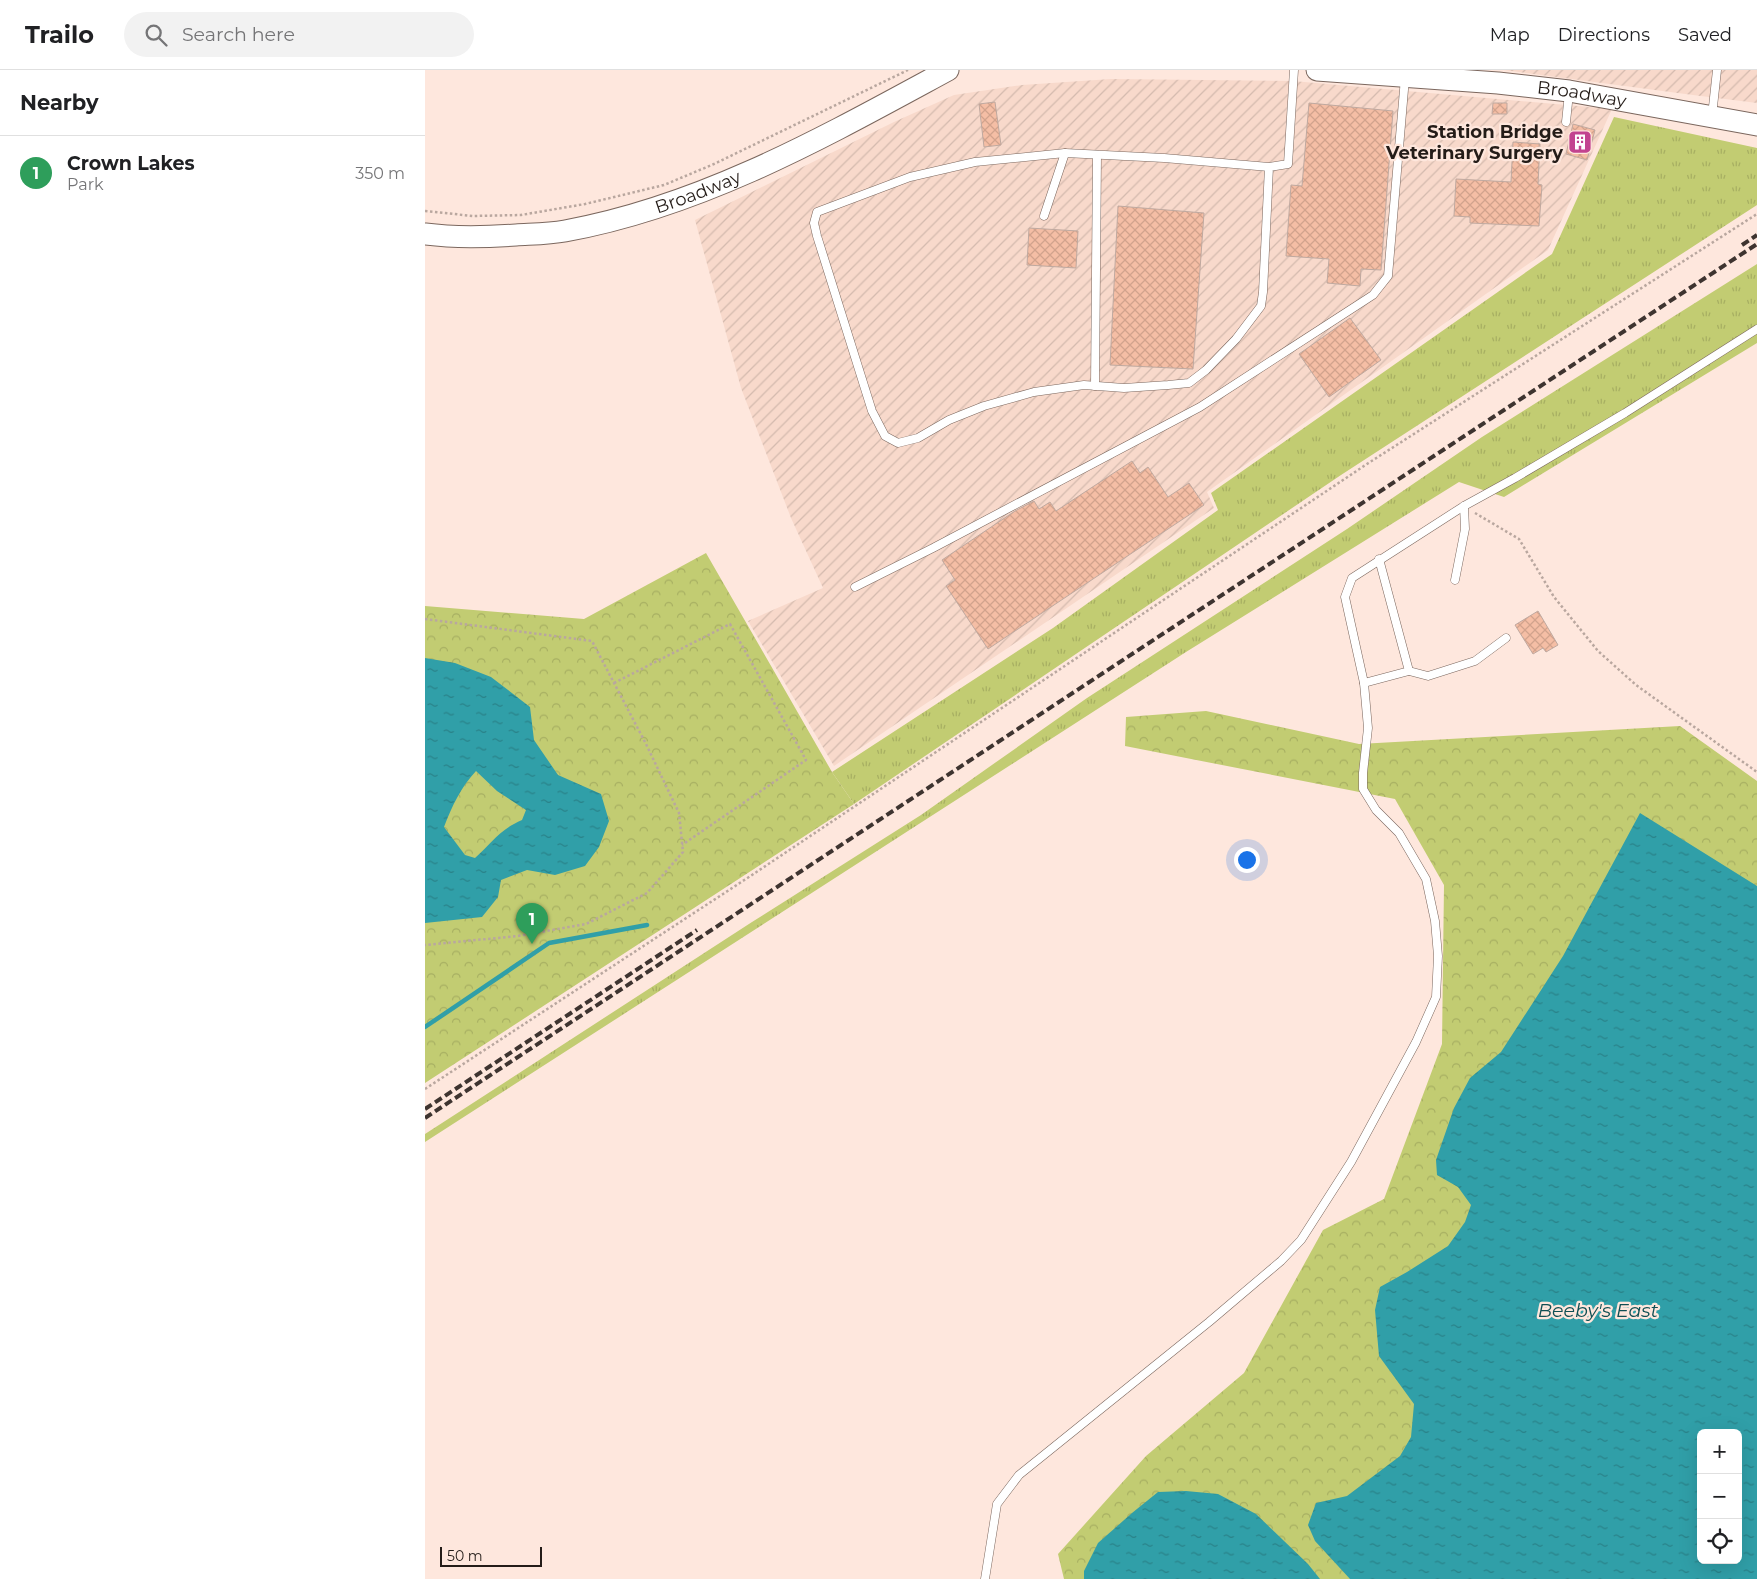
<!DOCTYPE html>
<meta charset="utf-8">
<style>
:root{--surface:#fff;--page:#f2f2f2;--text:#202124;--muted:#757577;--line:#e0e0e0;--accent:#c2438f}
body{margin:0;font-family:Montserrat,sans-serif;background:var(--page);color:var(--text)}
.controls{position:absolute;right:15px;bottom:15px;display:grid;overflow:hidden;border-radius:8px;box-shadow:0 5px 20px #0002}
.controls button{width:45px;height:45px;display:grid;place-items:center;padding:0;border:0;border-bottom:1px solid var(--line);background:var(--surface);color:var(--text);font:25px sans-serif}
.scale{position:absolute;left:15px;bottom:12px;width:102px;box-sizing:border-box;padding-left:5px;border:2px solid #241c18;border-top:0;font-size:14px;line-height:18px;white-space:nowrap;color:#241c18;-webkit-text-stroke:4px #fee7dd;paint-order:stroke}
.you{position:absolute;left:821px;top:789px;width:18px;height:18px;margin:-12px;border:4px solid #fff;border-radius:50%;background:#1a73e8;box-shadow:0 0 0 8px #1a73e833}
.badge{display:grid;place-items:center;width:32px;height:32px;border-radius:50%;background:var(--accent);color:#fff;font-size:16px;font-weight:700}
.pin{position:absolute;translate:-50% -41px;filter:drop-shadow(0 1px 2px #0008)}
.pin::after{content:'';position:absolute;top:26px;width:18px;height:15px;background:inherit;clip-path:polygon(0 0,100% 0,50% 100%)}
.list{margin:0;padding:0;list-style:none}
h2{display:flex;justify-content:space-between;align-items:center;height:65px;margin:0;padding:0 20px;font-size:21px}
h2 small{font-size:16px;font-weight:400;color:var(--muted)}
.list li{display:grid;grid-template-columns:32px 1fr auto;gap:15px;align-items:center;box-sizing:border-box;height:75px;padding:0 20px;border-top:1px solid var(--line)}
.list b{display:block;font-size:19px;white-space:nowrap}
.list p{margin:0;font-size:16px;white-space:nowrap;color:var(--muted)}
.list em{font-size:16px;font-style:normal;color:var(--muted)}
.icon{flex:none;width:28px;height:28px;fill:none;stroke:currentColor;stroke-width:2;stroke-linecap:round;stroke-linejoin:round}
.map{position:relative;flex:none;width:1332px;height:1509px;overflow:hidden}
header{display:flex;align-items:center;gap:30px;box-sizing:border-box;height:70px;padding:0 25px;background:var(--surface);border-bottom:1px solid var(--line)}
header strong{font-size:24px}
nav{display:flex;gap:28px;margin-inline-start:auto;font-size:18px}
.search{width:350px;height:45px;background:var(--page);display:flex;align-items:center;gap:12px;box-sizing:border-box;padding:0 18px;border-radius:28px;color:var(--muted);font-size:19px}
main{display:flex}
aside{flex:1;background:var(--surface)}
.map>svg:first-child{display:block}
.industrial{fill:url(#industrial-furrows)}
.grass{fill:url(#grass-tufts)}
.park{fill:url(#park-crowns);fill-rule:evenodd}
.water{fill:url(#water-ripples);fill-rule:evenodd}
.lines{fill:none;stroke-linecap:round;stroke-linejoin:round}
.stream{stroke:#309fa8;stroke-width:4.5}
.building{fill:url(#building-cross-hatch);stroke:#bfa9a0}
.service-casing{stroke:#7b675e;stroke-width:9}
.secondary-casing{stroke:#7b675e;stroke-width:23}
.path{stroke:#b9a79f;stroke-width:2.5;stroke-dasharray:2.5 2.5;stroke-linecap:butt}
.service{stroke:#fff;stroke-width:8}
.secondary{stroke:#fff;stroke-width:21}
.rail{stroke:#3e3430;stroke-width:4;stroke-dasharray:8 4;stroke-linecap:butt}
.labels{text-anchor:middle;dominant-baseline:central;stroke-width:4.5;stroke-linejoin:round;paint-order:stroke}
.street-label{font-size:18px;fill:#241c18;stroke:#fee7dd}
.poi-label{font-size:18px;font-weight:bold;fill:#241c18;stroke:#fee7dd;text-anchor:end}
.water-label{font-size:19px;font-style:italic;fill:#104f54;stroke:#fee7dd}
</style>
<header>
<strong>Trailo</strong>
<div class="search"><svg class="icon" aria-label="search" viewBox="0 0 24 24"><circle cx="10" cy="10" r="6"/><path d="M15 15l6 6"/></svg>Search here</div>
<nav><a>Map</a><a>Directions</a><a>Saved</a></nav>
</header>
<main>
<aside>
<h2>Nearby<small></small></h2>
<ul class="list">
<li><span class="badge" style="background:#2e9e5b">1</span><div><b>Crown Lakes</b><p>Park</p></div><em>350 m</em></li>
</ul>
</aside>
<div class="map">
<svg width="1332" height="1509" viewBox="0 0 1332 1509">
<defs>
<pattern id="industrial-furrows" width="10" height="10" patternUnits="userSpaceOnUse" patternTransform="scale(1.25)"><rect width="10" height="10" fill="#f8d9cb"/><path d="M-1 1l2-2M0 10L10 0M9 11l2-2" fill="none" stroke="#d4baae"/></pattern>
<pattern id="grass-tufts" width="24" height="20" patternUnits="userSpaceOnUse" patternTransform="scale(1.25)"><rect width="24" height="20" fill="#c2cc72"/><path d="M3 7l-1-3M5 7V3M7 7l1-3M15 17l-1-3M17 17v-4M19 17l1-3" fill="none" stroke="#a7af62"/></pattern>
<pattern id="park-crowns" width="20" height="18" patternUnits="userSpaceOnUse" patternTransform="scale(1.25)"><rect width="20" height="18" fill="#c2cc72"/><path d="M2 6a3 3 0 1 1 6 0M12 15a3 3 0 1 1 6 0" fill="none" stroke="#a7af62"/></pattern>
<pattern id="water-ripples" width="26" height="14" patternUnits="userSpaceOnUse" patternTransform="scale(1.25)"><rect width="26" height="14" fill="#309fa8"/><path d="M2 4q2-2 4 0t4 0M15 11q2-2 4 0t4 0" fill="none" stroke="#298188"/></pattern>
<pattern id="building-cross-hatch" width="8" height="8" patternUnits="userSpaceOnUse" patternTransform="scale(1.25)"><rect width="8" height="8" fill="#f5bea5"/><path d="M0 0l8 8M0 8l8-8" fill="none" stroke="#d2a38d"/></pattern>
</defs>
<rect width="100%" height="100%" fill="#fee7dd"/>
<g class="industrial">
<polygon points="1079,0 1332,0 1332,33 1268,25"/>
<polygon points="686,9 868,11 1187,39 1123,180 782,422 789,438 409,696 323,551 398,518 366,448 316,318 270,150 469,52 529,25 597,15"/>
</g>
<g class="grass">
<polygon points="1189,47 1332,78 1332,135 916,405 429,734 407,702 628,558 793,440 786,423 1127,184"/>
<polygon points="1332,194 1332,273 1079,427 1034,412 761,582 0,1072 0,1064 327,852 496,745 662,628 922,459 1057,367"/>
</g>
<g class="park">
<polygon points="281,483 407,702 429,734 0,1013 0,536 159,549"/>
<path d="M781,641l153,33 321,-18 77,55v798h-693l-6,-25 88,-98 98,-83 79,-143 61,-31 58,-155 2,-159 -49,-86 -270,-53 1,-29zM1276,1363h37v127h-37z"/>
</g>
<g class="water">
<path d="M0,588l30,5 36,14 39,30 4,33 24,35 43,19 8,27 -10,26 -14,19 -30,9 -28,-5 -26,10 -3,17 -16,20 -57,6zM51,701l21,20 29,19 -4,10c-23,10 -30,23 -47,38l-10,-3 -21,-28c8,-21 17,-40 32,-56z"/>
<path d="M1215,743l117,73v693h-407l-35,-38 -7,-16 8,-22 31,-7 53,-40 11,-19 3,-33 -35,-48 -4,-46 5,-23 27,-15 41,-26 17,-24 6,-17 -13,-18 -21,-12 -1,-15 18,-52 16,-30 31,-26 62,-96zM1276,1363h37v127h-37z"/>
<polygon points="761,1421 793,1424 831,1444 883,1494 895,1509 659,1509 659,1501 673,1473 707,1443 733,1422"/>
</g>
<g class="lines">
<polyline class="stream" points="0,957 124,873 222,855"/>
</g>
<g class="building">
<polygon points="570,32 576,75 559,77 554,34"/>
<polygon points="884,33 968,41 956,200 936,199 935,216 902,213 904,189 861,186 866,115 877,116"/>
<polygon points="1068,33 1082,33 1082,44 1067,44"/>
<polygon points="1148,54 1170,60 1162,90 1141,84"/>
<polygon points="1088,72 1115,74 1113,114 1117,115 1114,156 1045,153 1045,147 1029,146 1031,109 1086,112"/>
<polygon points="693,136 779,143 768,299 685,295"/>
<polygon points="604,158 653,161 651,198 602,195"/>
<polygon points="925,248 956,290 904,327 874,284"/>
<polygon points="707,391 715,403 723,397 743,427 764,413 779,435 563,579 521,516 530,510 517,490 590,441 609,431 614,439 625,432 631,441"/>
<polygon points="1113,541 1133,575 1121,582 1118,578 1108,584 1090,555"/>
</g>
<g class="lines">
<g class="service-casing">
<g id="service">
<polyline points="1287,46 1292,0"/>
<polyline points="1141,52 1144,23"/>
<polyline points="844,97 739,88 640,83 550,92 485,107 392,142 389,153 392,166 447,341 460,366 473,373 493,368 524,350 559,336 609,322 659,315 699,318 743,315 764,313 781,300 811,269 836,236 838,222 844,97 863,94 869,0"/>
<polyline points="619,146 640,83"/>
<polyline points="670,316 672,85"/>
<polyline points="954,489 984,601 939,613 920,527 927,508 1039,436 1090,408 1200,343 1332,259"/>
<polyline points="1030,510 1040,459 1039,436"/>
<polyline points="430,517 508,478 775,337 948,225 963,206 980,8"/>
<polyline points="984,601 1003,606 1050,591 1081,568"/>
<polyline points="560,1509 572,1434 594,1405 784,1252 856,1191 876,1170 926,1092 991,972 1011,927 1013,886 1010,851 1001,809 974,763 951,740 938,719 938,703 943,658 939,613"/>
</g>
</g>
<g class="secondary-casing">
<g id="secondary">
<path id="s1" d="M892,0l181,13 71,8 188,34"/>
<path id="s2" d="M0,164c30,4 61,3 91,1 16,-1 33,-1 49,-4 138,-25 261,-95 383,-161"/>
</g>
</g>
<g class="path">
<polyline points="0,141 48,146 96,145 160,134 239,115 289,94 483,0"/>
<polyline points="1050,443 1094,469 1129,527 1173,581 1211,615 1332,702"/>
<polyline points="0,549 167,571 221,674 254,743 258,782 222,823 161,854 93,866 0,875"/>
<polyline points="189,613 305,554 381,690 257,775"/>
<polyline points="0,1019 327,805 942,394 1332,144"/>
</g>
<use href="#service" class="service"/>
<use href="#secondary" class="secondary"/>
<g class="rail">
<polyline points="1317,175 1332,165"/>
<polyline points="0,1039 272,860"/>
<polyline points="0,1048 1332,174"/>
</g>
</g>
<defs>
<g id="building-square" transform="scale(1.25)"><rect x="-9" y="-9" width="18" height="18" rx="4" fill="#c2438f" stroke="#fee7dd"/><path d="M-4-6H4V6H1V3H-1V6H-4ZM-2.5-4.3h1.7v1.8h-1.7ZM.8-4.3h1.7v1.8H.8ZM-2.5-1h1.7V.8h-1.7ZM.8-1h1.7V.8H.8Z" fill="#fff"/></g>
</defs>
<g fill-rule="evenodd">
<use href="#building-square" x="1155" y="72"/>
</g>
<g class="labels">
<g class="street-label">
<text stroke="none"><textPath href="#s1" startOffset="266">Broadway</textPath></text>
<text stroke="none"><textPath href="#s2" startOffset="279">Broadway</textPath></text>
</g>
<g class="poi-label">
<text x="1138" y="62">Station Bridge<tspan x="1138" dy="21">Veterinary Surgery</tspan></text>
</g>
<g class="water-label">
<text x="1173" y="1240">Beeby's East</text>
</g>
</g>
</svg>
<div class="controls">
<button>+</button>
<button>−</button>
<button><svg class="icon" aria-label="locate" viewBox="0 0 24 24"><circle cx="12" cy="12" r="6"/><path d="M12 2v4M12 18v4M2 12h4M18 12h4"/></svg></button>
</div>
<div class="scale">50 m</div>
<div class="you"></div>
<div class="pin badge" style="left:107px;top:874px;background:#2e9e5b">1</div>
</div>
</main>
